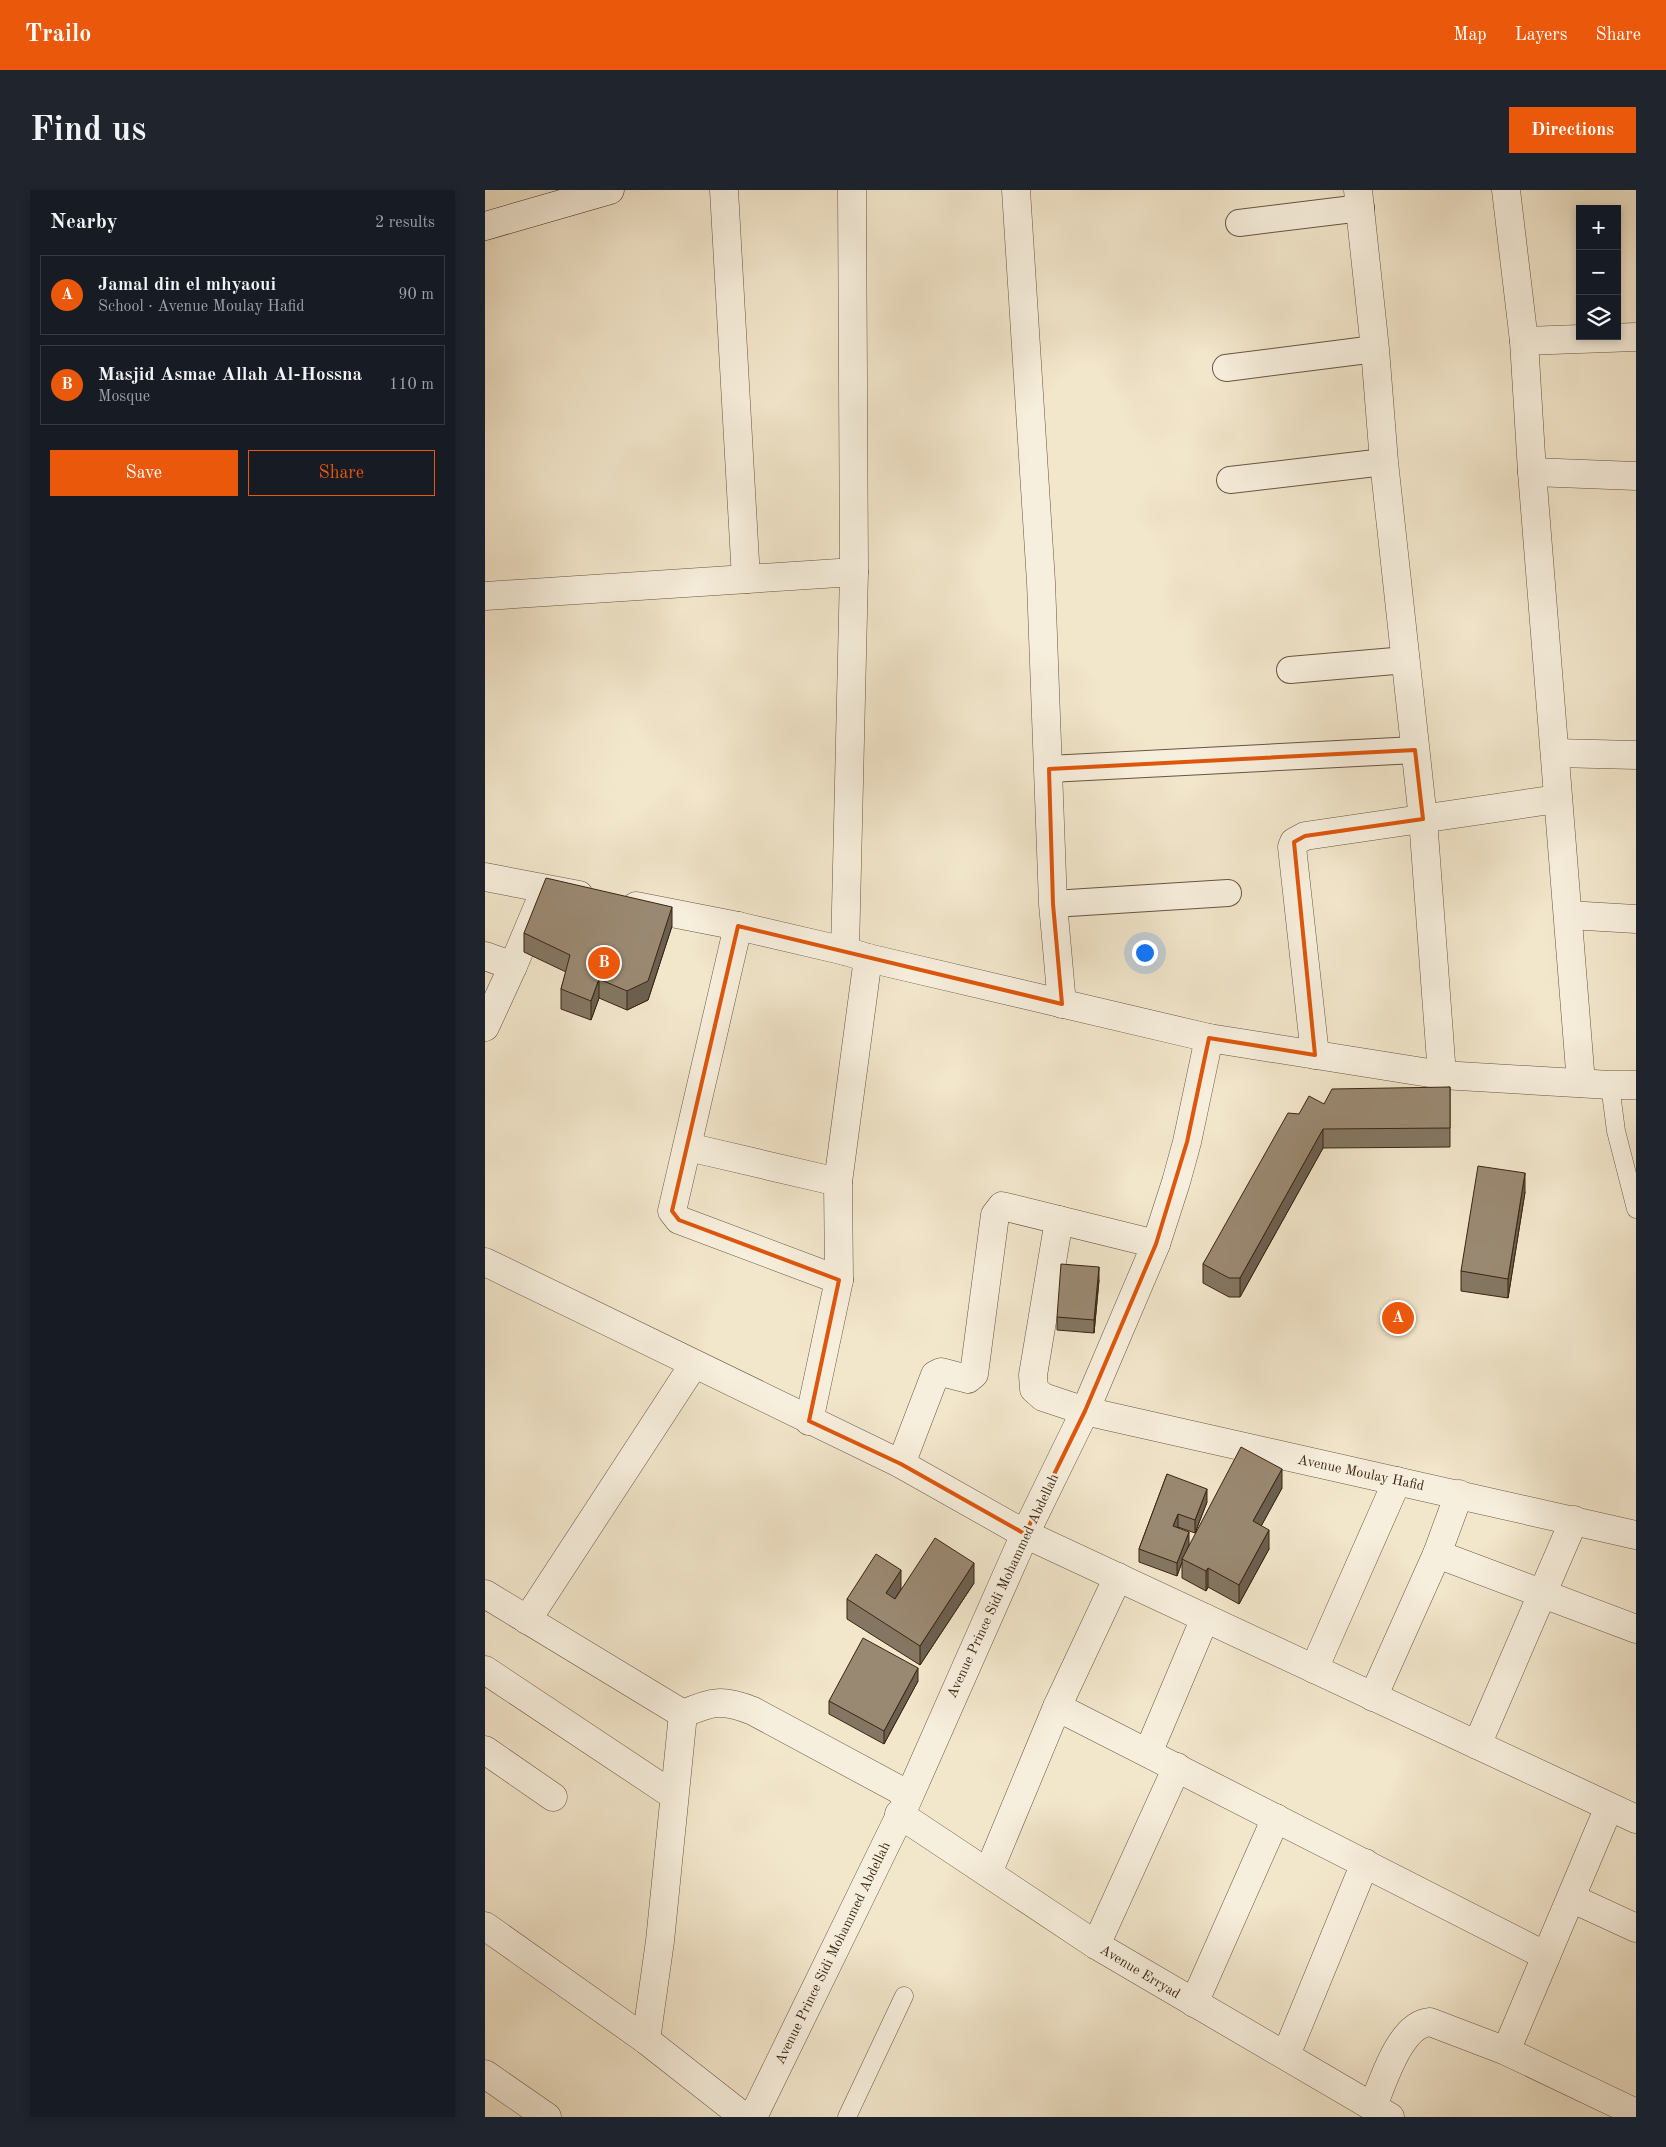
<!DOCTYPE html>
<meta charset="utf-8">
<style>
:root{--surface:#171b24;--page:#20242c;--text:#f1f3f6;--muted:#9ea1a6;--line:#363941;--accent:#ea580c}
body{margin:0;font-family:"Old Standard TT",serif;background:var(--page);color:var(--text)}
.controls{position:absolute;right:15px;top:15px;display:grid;overflow:hidden;border-radius:0px;box-shadow:0 2px 8px #0003}
.controls button{width:45px;height:45px;display:grid;place-items:center;padding:0;border:0;border-bottom:1px solid var(--line);background:var(--surface);color:var(--text);font:25px sans-serif}
.you{position:absolute;left:659px;top:762px;width:18px;height:18px;margin:-12px;border:4px solid #fff;border-radius:50%;background:#1a73e8;box-shadow:0 0 0 8px #1a73e833}
.badge{display:grid;place-items:center;width:32px;height:32px;border-radius:50%;background:var(--accent);color:#fff;font-size:16px;font-weight:700}
.pin{position:absolute;translate:-50% -50%;border:2px solid #fff;box-shadow:0 1px 5px #0006}
.list{margin:0;padding:0;list-style:none}
h2{display:flex;justify-content:space-between;align-items:center;height:65px;margin:0;padding:0 20px;font-size:21px}
h2 small{font-size:16px;font-weight:400;color:var(--muted)}
.list li{display:grid;grid-template-columns:32px 1fr auto;gap:15px;align-items:center;box-sizing:border-box;height:80px;margin:0 10px 10px;padding:0 10px;border:1px solid var(--line);border-radius:0px}
.list b{display:block;font-size:19px;white-space:nowrap}
.list p{margin:0;font-size:16px;white-space:nowrap;color:var(--muted)}
.list em{font-size:16px;font-style:normal;color:var(--muted)}
.actions{display:flex;gap:10px;padding:15px 20px}
.actions a{flex:1;padding:11px 0;border:1px solid var(--accent);border-radius:0px;text-align:center;font-size:18px;color:var(--accent)}
.actions .main{background:var(--accent);color:#fff}
.icon{flex:none;width:28px;height:28px;fill:none;stroke:currentColor;stroke-width:2;stroke-linecap:round;stroke-linejoin:round}
.map{position:relative;flex:none;width:1151px;height:1927px;overflow:hidden;border-radius:0px}
header{display:flex;align-items:center;gap:30px;box-sizing:border-box;height:70px;padding:0 25px;background:var(--accent);color:#fff}
header strong{font-size:24px}
nav{display:flex;gap:28px;margin-inline-start:auto;font-size:18px}
.intro{display:flex;align-items:center;justify-content:space-between;box-sizing:border-box;height:120px;padding:0 30px}
h1{margin:0;font-size:35px}
.button{padding:12px 22px;border-radius:0px;background:var(--accent);color:#fff;font-size:18px;font-weight:700}
main{display:flex;gap:30px;padding:0 30px}
aside{flex:1;background:var(--surface);border-radius:0px;box-shadow:0 2px 8px #0003}
.map>svg:first-child{display:block}
.lines{fill:none;stroke-linecap:round;stroke-linejoin:round}
.service-casing{stroke:#695440;stroke-width:19}
.pedestrian-casing{stroke:#695440;stroke-width:28}
.minor-casing{stroke:#695440;stroke-width:29}
.tertiary-casing{stroke:#695440;stroke-width:29}
.secondary-casing{stroke:#3b2411;stroke-width:29}
.service{stroke:#f7efdd;stroke-width:18}
.pedestrian{stroke:#f7efdd;stroke-width:26}
.minor{stroke:#f7efdd;stroke-width:28}
.tertiary{stroke:#f7efdd;stroke-width:28}
.secondary{stroke:#f7efdd;stroke-width:28}
.wall{fill:#847662;stroke:#3b2411}
.shaded-wall{fill:#6c6050;stroke:#3b2411}
.building{fill:#9a8972;stroke:#3b2411}
.marked{fill:none;stroke:#df560c;stroke-width:4;stroke-linejoin:round}
.labels{text-anchor:middle;dominant-baseline:central;stroke-width:5;stroke-linejoin:round;paint-order:stroke}
.street-label{font-size:14px;fill:#3b2411;stroke:#f7efdd}
</style>
<header>
<strong>Trailo</strong>
<nav><a>Map</a><a>Layers</a><a>Share</a></nav>
</header>
<div class="intro"><h1>Find us</h1><a class="button">Directions</a></div>
<main>
<aside>
<h2>Nearby<small>2 results</small></h2>
<ul class="list">
<li><span class="badge">A</span><div><b>Jamal din el mhyaoui</b><p>School · Avenue Moulay Hafid</p></div><em>90 m</em></li>
<li><span class="badge">B</span><div><b>Masjid Asmae Allah Al-Hossna</b><p>Mosque</p></div><em>110 m</em></li>
</ul>
<div class="actions"><a class="main">Save</a><a>Share</a></div>
</aside>
<div class="map">
<svg width="1151" height="1927" viewBox="0 0 1151 1927">
<rect width="100%" height="100%" fill="#f2e6cb"/>
<filter id="stains"><feTurbulence type="fractalNoise" baseFrequency=".004" numOctaves="4"/><feColorMatrix values="0 0 0 0 .2 0 0 0 0 .09 0 0 0 0 .02 0 0 0 .5 -.17"/></filter>
<radialGradient id="worn" r=".72"><stop offset=".6" stop-color="#630" stop-opacity="0"/><stop offset="1" stop-color="#630" stop-opacity=".3"/></radialGradient>
<g class="lines">
<g class="service-casing">
<g id="service">
<polyline points="1125,895 1131,941 1151,1019"/>
<polyline points="362,1927 419,1806"/>
</g>
</g>
<g class="pedestrian-casing">
<g id="pedestrian">
<polyline points="754,33 876,18"/>
<polyline points="741,178 890,159"/>
<polyline points="745,290 899,272"/>
<polyline points="805,480 921,470"/>
<polyline points="564,579 930,560"/>
<polyline points="568,714 743,703"/>
</g>
</g>
<g class="minor-casing">
<g id="minor">
<polyline points="239,0 261,389"/>
<polyline points="531,0 556,392 568,714 577,814"/>
<polyline points="873,0 890,159 899,272 938,629 957,885"/>
<polyline points="1021,0 1039,151 1047,282 1096,893"/>
<polyline points="1039,151 1151,147"/>
<polyline points="1047,282 1151,286"/>
<polyline points="0,406 369,382"/>
<polyline points="1070,563 1151,565"/>
<polyline points="0,687 94,705"/>
<polyline points="151,716 253,736 360,761 383,768 724,848"/>
<polyline points="1083,725 1151,729"/>
<polyline points="253,736 187,1021 194,1030 354,1090"/>
<polyline points="360,761 369,382 367,0"/>
<polyline points="0,766 28,776"/>
<polyline points="0,837 28,776 54,714"/>
<polyline points="830,865 807,657 809,652 820,646 1072,609"/>
<polyline points="203,957 353,992"/>
<polyline points="574,1030 548,1185 549,1199 558,1207 600,1221 1151,1345"/>
<polyline points="0,1072 416,1274 540,1344 1151,1629"/>
<polyline points="324,1231 354,1090 353,992 383,768"/>
<polyline points="416,1274 450,1185 456,1182 483,1189 489,1184 510,1025 517,1016 671,1054"/>
<polyline points="952,1364 1151,1439"/>
<polyline points="0,1404 198,1524"/>
<polyline points="42,1430 209,1174"/>
<polyline points="829,1479 912,1291"/>
<polyline points="0,1480 188,1605"/>
<polyline points="888,1507 952,1364 974,1304"/>
<polyline points="572,1517 1061,1766"/>
<polyline points="992,1555 1089,1330"/>
<polyline points="0,1560 68,1607"/>
<polyline points="663,1563 720,1428"/>
<polyline points="414,1624 611,1755 905,1927"/>
<polyline points="503,1683 572,1517 633,1387"/>
<polyline points="1086,1708 1151,1738"/>
<polyline points="0,1736 161,1850 259,1927"/>
<polyline points="611,1755 692,1577"/>
<polyline points="709,1813 791,1628"/>
<path d="M161,1850l14,-99 23,-227c29,-13 40,-15 70,-3l156,84"/>
<polyline points="1021,1861 1124,1617"/>
<polyline points="801,1865 880,1673"/>
<polyline points="0,1884 62,1927"/>
<path d="M888,1916c10,-24 27,-82 57,-84l76,29 130,62"/>
</g>
</g>
<g class="tertiary-casing">
<polyline id="tertiary" points="268,1927 422,1611 540,1344 600,1221 671,1054 691,992 702,952 724,848 957,885 1125,895 1151,895"/>
</g>
<g class="secondary-casing">
<polyline id="secondary" points="0,36 125,0"/>
</g>
<use href="#service" class="service"/>
<use href="#pedestrian" class="pedestrian"/>
<use href="#minor" class="minor"/>
<use href="#tertiary" class="tertiary"/>
<use href="#secondary" class="secondary"/>
</g>
<g class="wall">
<polygon points="187,736 163,810 142,820 114,808 106,830 76,819 76,799 81,782 39,762 39,743"/>
<polygon points="965,897 965,957 838,958 755,1107 744,1107 718,1093 718,1074 814,924 839,914"/>
<polygon points="1040,1002 1023,1108 976,1101 976,1081"/>
<polygon points="614,1090 609,1143 572,1140 572,1127"/>
<polygon points="682,1284 722,1312 710,1343 693,1337 704,1355 701,1361 797,1298 776,1336 784,1359 754,1414 723,1397 721,1401 697,1388 697,1372 692,1386 654,1372 654,1359"/>
<polygon points="489,1393 435,1475 362,1429 362,1409 416,1399 409,1409"/>
<polygon points="433,1491 399,1554 344,1524 344,1511"/>
</g>
<g class="shaded-wall">
<polygon points="187,717 187,736 163,810 142,820 142,801"/>
<polygon points="114,789 114,808 106,830 106,811"/>
<polygon points="838,939 838,958 755,1107 755,1088"/>
<polygon points="1040,983 1040,1002 1023,1108 1023,1089"/>
<polygon points="614,1077 614,1090 609,1143 609,1130"/>
<polygon points="797,1279 797,1298 768,1351 768,1331"/>
<polygon points="722,1299 722,1312 710,1343 710,1330"/>
<polygon points="693,1324 693,1337 688,1349 688,1336"/>
<polygon points="784,1340 784,1359 754,1414 754,1395"/>
<polygon points="704,1342 704,1355 698,1369 697,1369 697,1372 692,1386 692,1373"/>
<polygon points="489,1373 489,1393 435,1475 435,1456"/>
<polygon points="723,1378 723,1397 721,1401 721,1381"/>
<polygon points="416,1380 416,1399 401,1423 401,1403"/>
<polygon points="433,1478 433,1491 399,1554 399,1541"/>
</g>
<g class="building">
<polygon points="61,688 187,717 163,791 142,801 114,789 106,811 76,799 85,765 39,743"/>
<polygon points="965,897 965,938 838,939 755,1088 744,1088 718,1074 803,923 814,924 824,906 839,914 847,899"/>
<polygon points="993,976 1040,983 1023,1089 976,1081"/>
<polygon points="576,1074 614,1077 609,1130 572,1127"/>
<polygon points="756,1257 797,1279 768,1331 784,1340 754,1395 723,1378 721,1381 697,1369"/>
<polygon points="682,1284 722,1299 710,1330 693,1324 688,1336 704,1342 692,1373 654,1359"/>
<polygon points="450,1348 489,1373 435,1456 362,1409 391,1364 416,1380 401,1403 410,1409"/>
<polygon points="378,1448 433,1478 399,1541 344,1511"/>
</g>
<path class="marked" d="M930,560l8,69 -118,17 -11,6 21,213 -106,-17 -22,104 -31,102 -71,167 -60,123 -124,-70 -92,-43 30,-141 -160,-60 -7,-9 66,-285 324,78 -9,-100 -4,-135z"/>
<g class="labels">
<g class="street-label">
<text transform="translate(876 1283) rotate(12)">Avenue Moulay Hafid</text>
<text transform="translate(518 1396) rotate(-65)">Avenue Prince Sidi Mohammed Abdellah</text>
<text transform="translate(348 1763) rotate(-64)">Avenue Prince Sidi Mohammed Abdellah</text>
<text transform="translate(655 1782) rotate(31)">Avenue Erryad</text>
</g>
</g>
<rect width="100%" height="100%" filter="url(#stains)"/>
<rect width="100%" height="100%" fill="url(#worn)"/>
</svg>
<div class="controls">
<button>+</button>
<button>−</button>
<button><svg class="icon" aria-label="layers" viewBox="0 0 24 24"><path d="M12 4l9 5-9 5-9-5zM3 14l9 5 9-5"/></svg></button>
</div>
<div class="you"></div>
<div class="pin badge" style="left:913px;top:1128px">A</div>
<div class="pin badge" style="left:119px;top:773px">B</div>
</div>
</main>
